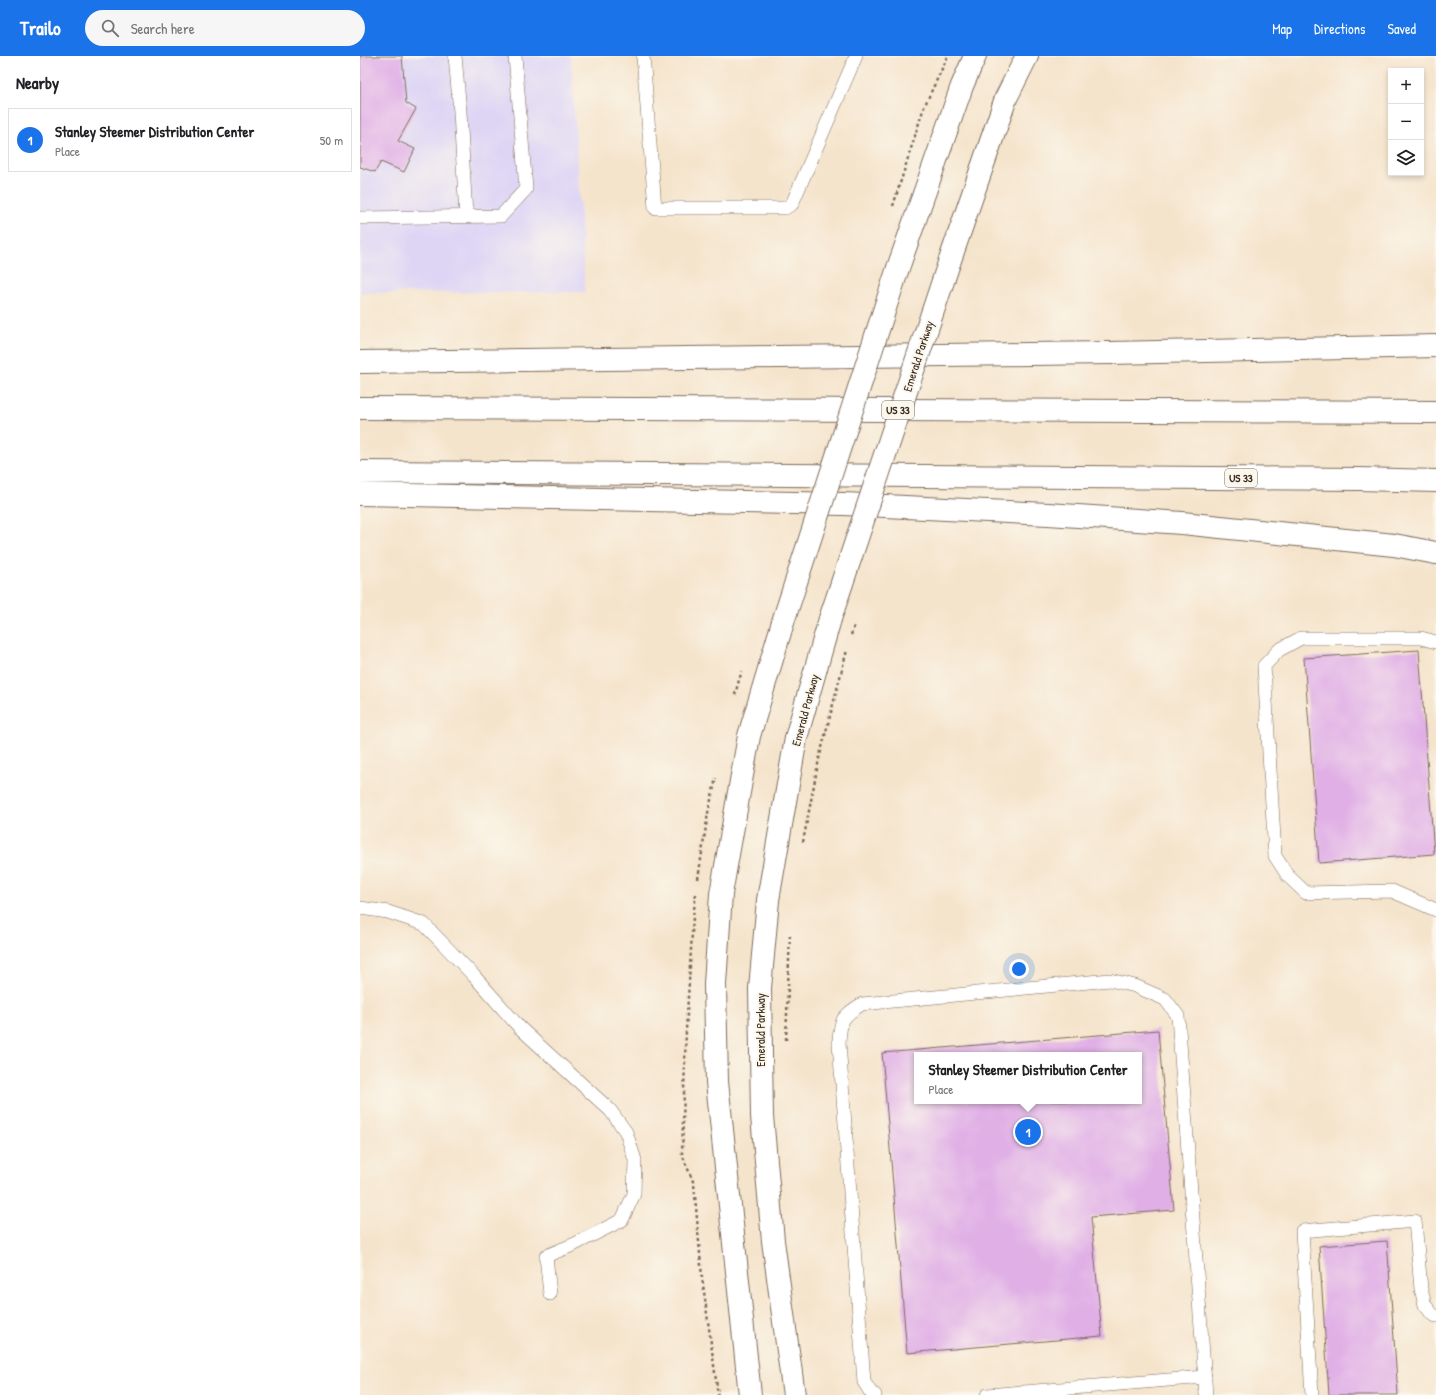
<!DOCTYPE html>
<meta charset="utf-8">
<style>
:root{--surface:#fff;--page:#f6f6f6;--text:#202124;--muted:#757577;--line:#e0e0e0;--accent:#1a73e8}
body{margin:0;font-family:"Patrick Hand",sans-serif;background:var(--page);color:var(--text)}
.controls{position:absolute;right:12px;top:12px;display:grid;overflow:hidden;border-radius:0px;box-shadow:0 2px 6px #0003}
.controls button{width:36px;height:36px;display:grid;place-items:center;padding:0;border:0;border-bottom:1px solid var(--line);background:var(--surface);color:var(--text);font:20px sans-serif}
.you{position:absolute;left:659px;top:913px;width:14px;height:14px;margin:-10px;border:3px solid #fff;border-radius:50%;background:#1a73e8;box-shadow:0 0 0 6px #1a73e833}
.badge{display:grid;place-items:center;width:26px;height:26px;border-radius:50%;background:var(--accent);color:#fff;font-size:13px;font-weight:700}
.pin{position:absolute;translate:-50% -50%;border:2px solid #fff;box-shadow:0 1px 4px #0006}
.popup{position:absolute;left:554px;top:996px;width:228px;height:52px;box-sizing:border-box;display:grid;place-content:center;border-radius:0px;background:var(--surface);filter:drop-shadow(0 1px 3px #0005);font-size:13px;white-space:nowrap;color:var(--muted)}
.popup b{font-size:15px;color:var(--text)}
.popup::after{content:'';position:absolute;left:50%;top:100%;margin-left:-8px;border:8px solid transparent;border-top-color:var(--surface)}
.list{margin:0;padding:0;list-style:none}
h2{display:flex;justify-content:space-between;align-items:center;height:52px;margin:0;padding:0 16px;font-size:17px}
h2 small{font-size:13px;font-weight:400;color:var(--muted)}
.list li{display:grid;grid-template-columns:26px 1fr auto;gap:12px;align-items:center;box-sizing:border-box;height:64px;margin:0 8px 8px;padding:0 8px;border:1px solid var(--line);border-radius:0px}
.list b{display:block;font-size:15px;white-space:nowrap}
.list p{margin:0;font-size:13px;white-space:nowrap;color:var(--muted)}
.list em{font-size:13px;font-style:normal;color:var(--muted)}
.icon{flex:none;width:22px;height:22px;fill:none;stroke:currentColor;stroke-width:2;stroke-linecap:round;stroke-linejoin:round}
.map{position:relative;flex:none;width:1076px;height:1339px;overflow:hidden}
header{display:flex;align-items:center;gap:24px;box-sizing:border-box;height:56px;padding:0 20px;background:var(--accent);color:#fff}
header strong{font-size:19px}
nav{display:flex;gap:22px;margin-inline-start:auto;font-size:14px}
.search{width:280px;height:36px;background:var(--page);display:flex;align-items:center;gap:10px;box-sizing:border-box;padding:0 14px;border-radius:22px;color:var(--muted);font-size:15px}
main{display:flex}
aside{flex:1;background:var(--surface)}
.map>svg:first-child{display:block}
.built{fill:#ded5f5}
.building{fill:#e0afe6;fill-rule:evenodd}
.lines{fill:none;stroke-linecap:round;stroke-linejoin:round}
.service-casing{stroke:#7c6b5b;stroke-width:14}
.secondary-casing{stroke:#7c6b5b;stroke-width:24}
.motorway-casing{stroke:#7c6b5b;stroke-width:24}
.path{stroke:#7c6b5b;stroke-width:2.5;stroke-dasharray:3 3;stroke-linecap:butt}
.service{stroke:#fff;stroke-width:13}
.secondary{stroke:#fff;stroke-width:22}
.motorway{stroke:#fff;stroke-width:22}
.secondary-bridge-casing{stroke:#7c6b5b;stroke-width:24;stroke-linecap:butt}
.path-bridge{stroke:#7c6b5b;stroke-width:2.5;stroke-dasharray:3 3;stroke-linecap:butt}
.secondary-bridge{stroke:#fff;stroke-width:22}
.labels{text-anchor:middle;dominant-baseline:central;stroke-width:4;stroke-linejoin:round;paint-order:stroke}
.shield{fill:#fbf7ec;stroke:#75685c;stroke-width:1}
.shield-label{font-size:11px;font-weight:bold;fill:#3b2a1e}
.street-label{font-size:12px;fill:#3b2a1e;stroke:#fbf7ec}
</style>
<header>
<strong>Trailo</strong>
<div class="search"><svg class="icon" aria-label="search" viewBox="0 0 24 24"><circle cx="10" cy="10" r="6"/><path d="M15 15l6 6"/></svg>Search here</div>
<nav><a>Map</a><a>Directions</a><a>Saved</a></nav>
</header>
<main>
<aside>
<h2>Nearby<small></small></h2>
<ul class="list">
<li><span class="badge">1</span><div><b>Stanley Steemer Distribution Center</b><p>Place</p></div><em>50 m</em></li>
</ul>
</aside>
<div class="map">
<svg width="1076" height="1339" viewBox="0 0 1076 1339">
<rect width="100%" height="100%" fill="#fbf7ec"/>
<filter id="ink" filterUnits="userSpaceOnUse"><feTurbulence type="fractalNoise" baseFrequency=".025" numOctaves="2"/><feDisplacementMap in="SourceGraphic" scale="8" xChannelSelector="R" yChannelSelector="G"/><feConvolveMatrix kernelMatrix="1 2 1 2 8 2 1 2 1" color-interpolation-filters="sRGB"/></filter>
<filter id="wash" filterUnits="userSpaceOnUse"><feTurbulence type="fractalNoise" baseFrequency=".012" numOctaves="4" result="noise"/><feDisplacementMap in="SourceGraphic" scale="16" xChannelSelector="R" yChannelSelector="G"/><feGaussianBlur stdDeviation="0.9" result="paint"/><feColorMatrix in="noise" values="0 0 0 0 0 0 0 0 0 0 0 0 0 0 0 0 0 1.4 0 .05"/><feComposite in="paint" operator="in"/></filter>
<g filter="url(#wash)">
<rect width="100%" height="100%" fill="#f5e4cc"/>
<polygon class="built" points="0,0 211,0 225,236 0,237"/>
<g id="blocks">
<g class="building">
<polygon points="0,0 42,0 46,47 56,53 38,85 55,93 44,116 21,106 15,116 0,111"/>
<polygon points="1059,594 1074,798 959,807 944,602"/>
<path d="M798,974l16,180 -83,7 11,119 -195,17 -25,-300zM557,999h222v46h-222z"/>
<polygon points="1027,1185 1038,1339 969,1339 959,1190"/>
</g>
</g>
</g>
<g filter="url(#ink)">
<use href="#blocks" fill-opacity="0" stroke="#7c6b5b" stroke-width="1"/>
<g class="lines">
<g class="service-casing">
<g id="service">
<polyline points="95,0 100,56 106,160"/>
<polyline points="283,0 295,152 425,152 432,148 496,0"/>
<polyline points="0,162 141,160 166,133 155,0"/>
<polyline points="1076,586 1061,582 941,582 919,594 904,610 915,800 928,820 946,837 1032,835 1076,854"/>
<polyline points="0,852 28,856 64,868 114,920 160,972 250,1054 266,1076 275,1104 274,1138 262,1164 215,1188 186,1200 190,1238"/>
<path d="M515,1339l-4,-2 -7,-11 -25,-339c1,-23 3,-27 23,-39l248,-24 25,6 30,13 13,17 28,379"/>
<polyline points="627,1339 845,1321"/>
<polyline points="952,1339 942,1175 1055,1165 1061,1233 1065,1249 1072,1258 1076,1260"/>
</g>
</g>
<g class="secondary-casing">
<g id="secondary">
<polyline points="589,207 646,42 667,0"/>
<polyline points="538,212 602,30 615,0"/>
<polyline points="390,1339 357,1026 355,928 361,838 389,680 423,566"/>
<polyline points="434,1339 413,1185 402,1060 400,932 408,844 436,682 470,563"/>
</g>
</g>
<g class="motorway-casing">
<g id="motorway">
<polyline points="0,306 750,297 1076,290"/>
<polyline points="0,352 1076,356"/>
<polyline points="0,416 999,423 1076,425"/>
<polyline points="0,438 484,448 688,458 822,467 1034,489 1076,497"/>
</g>
</g>
<g class="path">
<polyline points="533,150 564,51 588,0"/>
<polyline points="375,639 379,624 382,615"/>
<polyline points="443,786 459,703 487,594"/>
<polyline points="338,823 348,757 356,722"/>
<polyline points="336,838 333,861 326,974 322,1098 334,1128 342,1221 358,1339"/>
<polyline points="426,984 430,877"/>
</g>
<use href="#service" class="service"/>
<use href="#secondary" class="secondary"/>
<use href="#motorway" class="motorway"/>
<g class="secondary-bridge-casing">
<g id="secondary-bridge">
<polyline points="470,563 589,207"/>
<polyline points="423,566 538,212"/>
</g>
</g>
<polyline class="path-bridge" points="491,579 494,570"/>
<use href="#secondary-bridge" class="secondary-bridge"/>
</g>
</g>
<g class="labels">
<g class="shield">
<rect x="522" y="345" width="32" height="18" rx="3"/>
<rect x="865" y="413" width="32" height="18" rx="3"/>
</g>
<g class="shield-label">
<text x="538" y="354">US 33</text>
<text x="881" y="422">US 33</text>
</g>
<g class="street-label">
<text transform="translate(558 300) rotate(-72)">Emerald Parkway</text>
<text transform="translate(445 654) rotate(-75)">Emerald Parkway</text>
<text transform="translate(400 974) rotate(-90)">Emerald Parkway</text>
</g>
</g>
</svg>
<div class="controls">
<button>+</button>
<button>−</button>
<button><svg class="icon" aria-label="layers" viewBox="0 0 24 24"><path d="M12 4l9 5-9 5-9-5zM3 14l9 5 9-5"/></svg></button>
</div>
<div class="you"></div>
<div class="pin badge" style="left:668px;top:1076px">1</div>
<div class="popup"><b>Stanley Steemer Distribution Center</b>Place</div>
</div>
</main>
